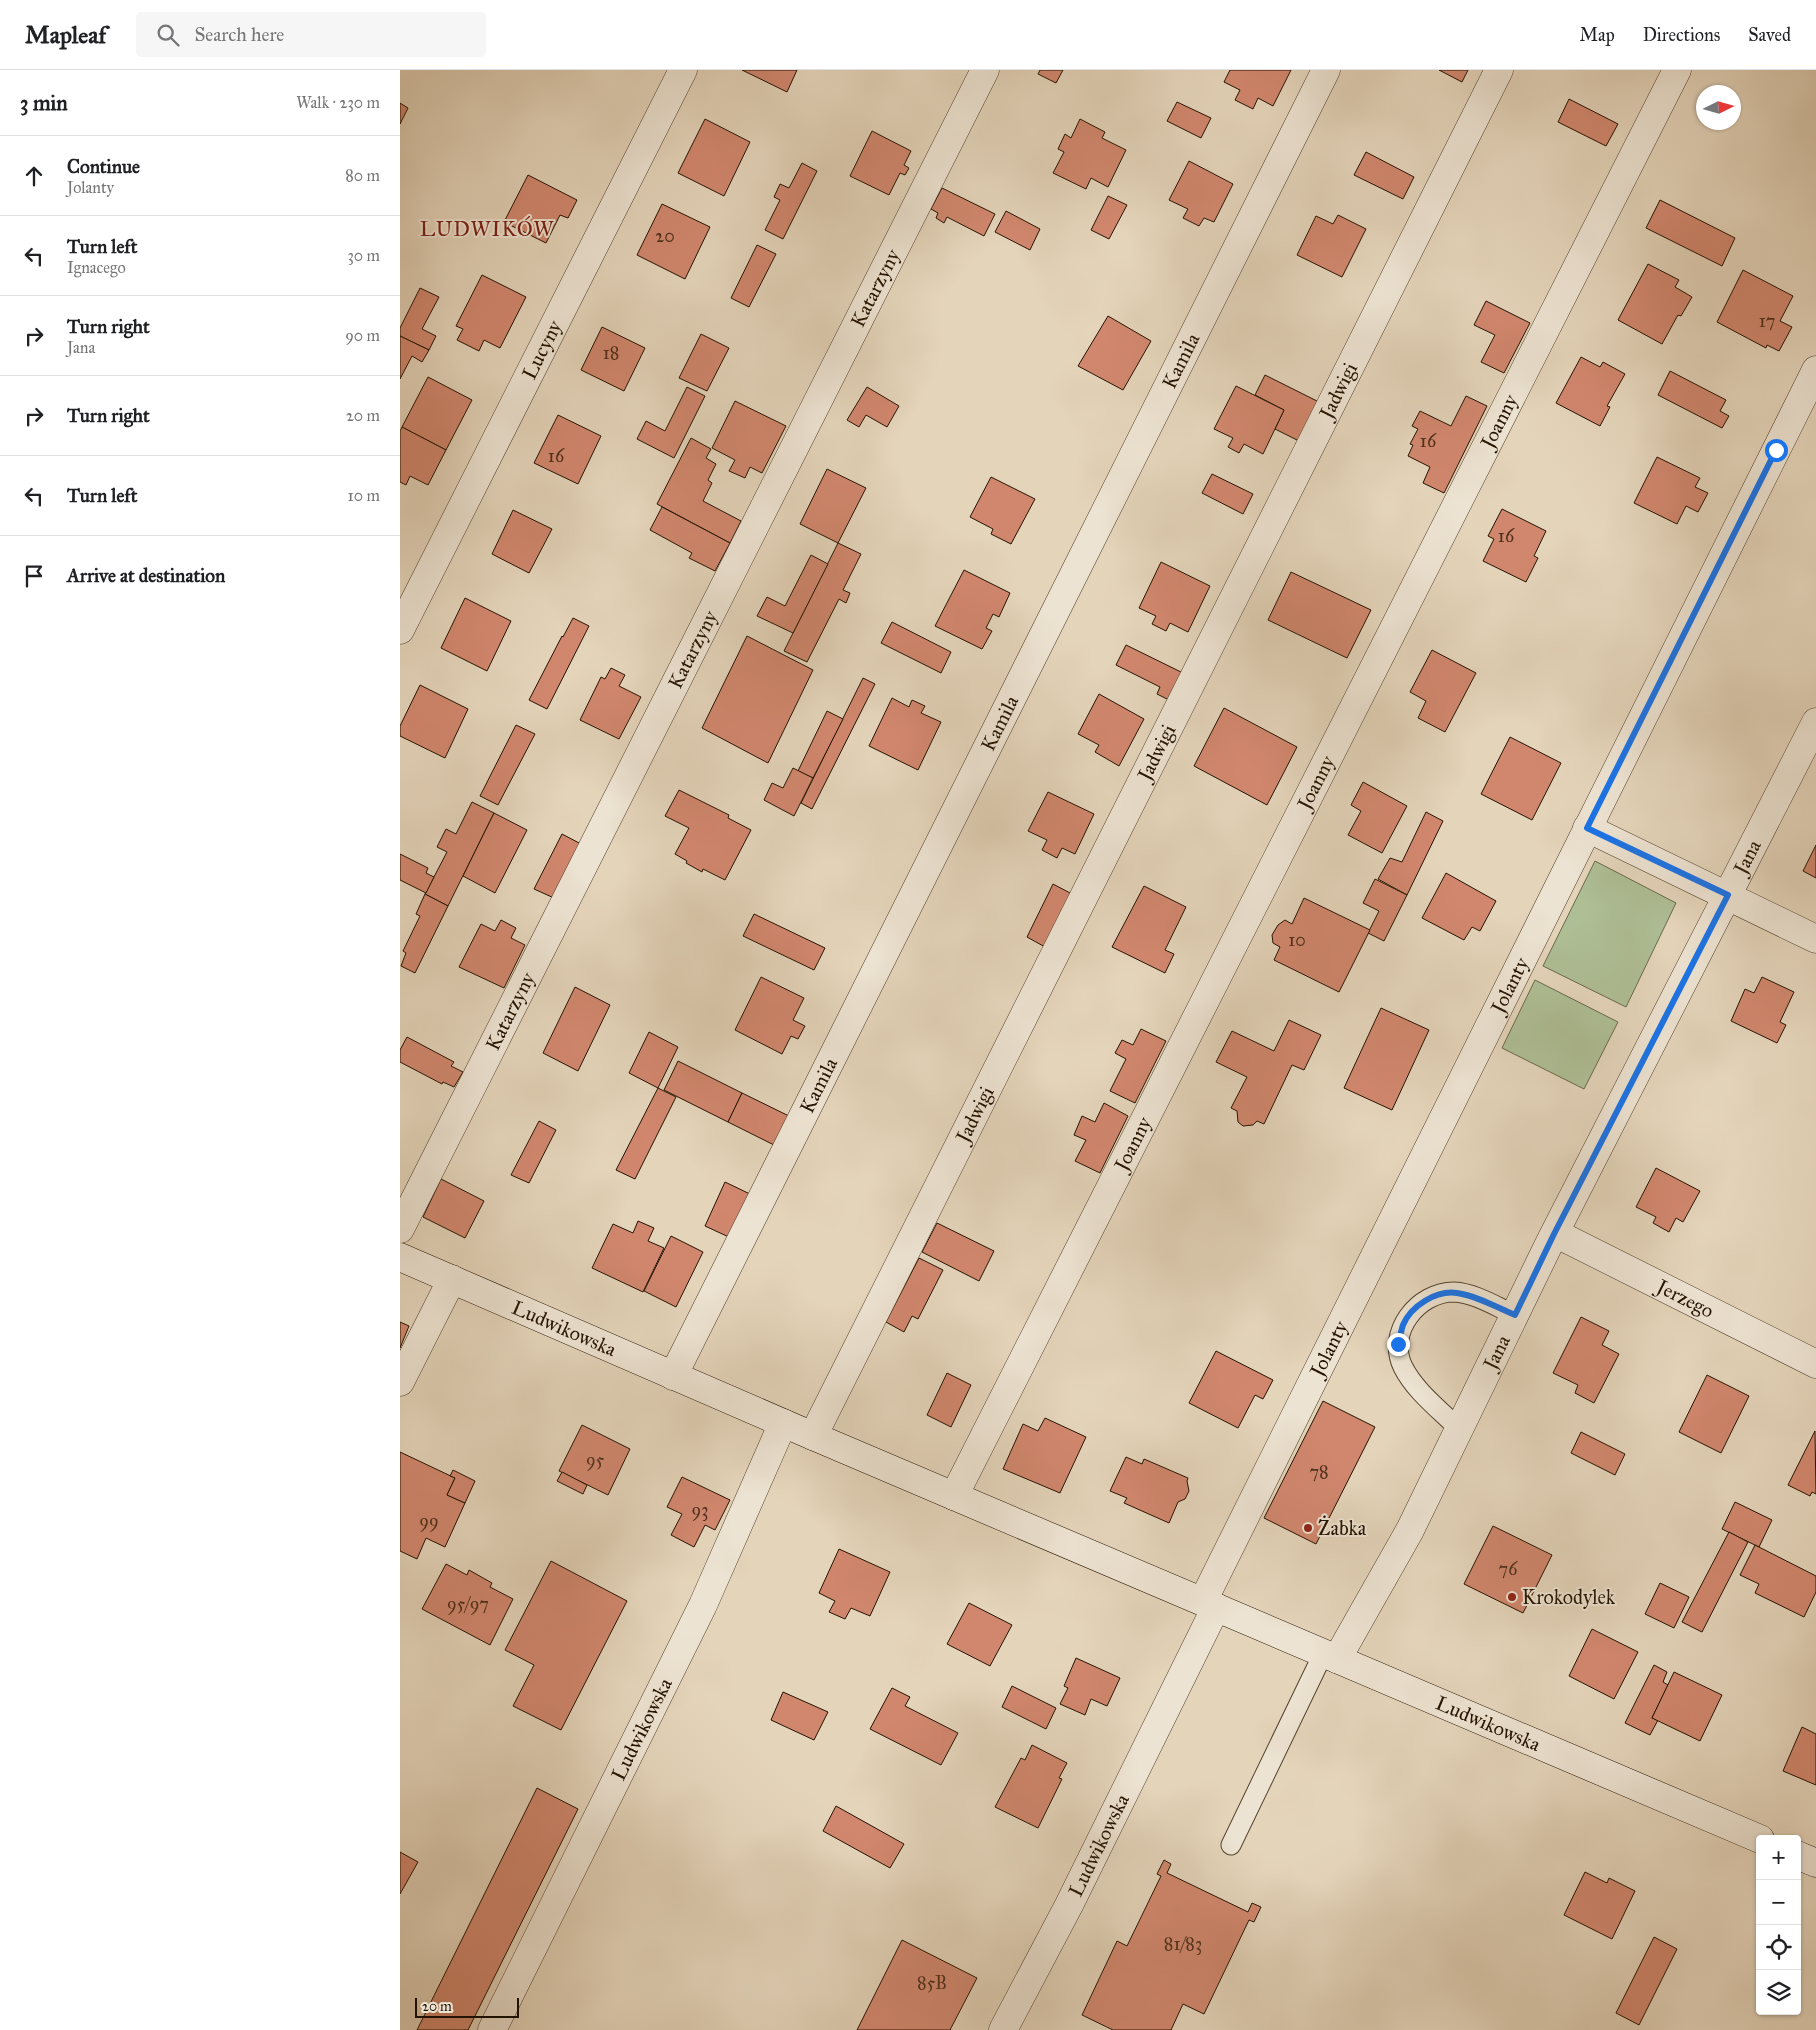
<!DOCTYPE html>
<meta charset="utf-8">
<style>
:root{--surface:#fff;--page:#f6f6f6;--text:#202124;--muted:#757577;--line:#e0e0e0}
body{margin:0;font-family:"IM FELL Great Primer",serif;background:var(--page);color:var(--text)}
.controls{position:absolute;right:15px;bottom:15px;display:grid;overflow:hidden;border-radius:5px;box-shadow:0 1px 4px #0004}
.controls button{width:45px;height:45px;display:grid;place-items:center;padding:0;border:0;border-bottom:1px solid var(--line);background:var(--surface);color:var(--text);font:25px sans-serif}
.compass{position:absolute;left:1296px;top:15px;width:45px;height:45px;border-radius:50%;background:var(--surface);box-shadow:0 1px 4px #0004;rotate:85deg}
.scale{position:absolute;left:15px;bottom:12px;width:104px;box-sizing:border-box;padding-left:5px;border:2px solid #241300;border-top:0;font-size:14px;line-height:18px;white-space:nowrap;color:#241300;-webkit-text-stroke:4px #ede3d2;paint-order:stroke}
.stop{position:absolute;width:15px;height:15px;margin:-11px;border:4px solid #1a73e8;border-radius:50%;background:#fff}
.stop.end{background:#1a73e8;border-color:#fff;box-shadow:0 1px 5px #0008}
.list{margin:0;padding:0;list-style:none}
h2{display:flex;justify-content:space-between;align-items:center;height:65px;margin:0;padding:0 20px;font-size:21px}
h2 small{font-size:16px;font-weight:400;color:var(--muted)}
.list li{display:grid;grid-template-columns:32px 1fr auto;gap:15px;align-items:center;box-sizing:border-box;height:80px;padding:0 20px;border-top:1px solid var(--line)}
.list b{display:block;font-size:19px;white-space:nowrap}
.list p{margin:0;font-size:16px;white-space:nowrap;color:var(--muted)}
.list em{font-size:16px;font-style:normal;color:var(--muted)}
.icon{flex:none;width:28px;height:28px;fill:none;stroke:currentColor;stroke-width:2;stroke-linecap:round;stroke-linejoin:round}
.map{position:relative;flex:none;width:1416px;height:1960px;overflow:hidden}
header{display:flex;align-items:center;gap:30px;box-sizing:border-box;height:70px;padding:0 25px;background:var(--surface);border-bottom:1px solid var(--line)}
header strong{font-size:24px}
nav{display:flex;gap:28px;margin-inline-start:auto;font-size:18px}
.search{width:350px;height:45px;background:var(--page);display:flex;align-items:center;gap:12px;box-sizing:border-box;padding:0 18px;border-radius:5px;color:var(--muted);font-size:19px}
main{display:flex}
aside{flex:1;background:var(--surface)}
.map>svg:first-child{display:block}
.green{fill:#aebe95;stroke:#69684a}
.building{fill:#d1876e;stroke:#241300}
.lines{fill:none;stroke-linecap:round;stroke-linejoin:round}
.lane-casing{stroke:#54432e;stroke-width:21}
.street-casing{stroke:#54432e;stroke-width:29}
.secondary-casing{stroke:#241300;stroke-width:29}
.lane{stroke:#ede3d2;stroke-width:19}
.street{stroke:#ede3d2;stroke-width:28}
.secondary{stroke:#ede3d2;stroke-width:28}
.route{stroke:#1a73e8;stroke-width:6}
.poi-dot{fill:#8f2418;stroke:#ede3d2;stroke-width:2}
.labels{text-anchor:middle;dominant-baseline:central;stroke-width:4;stroke-linejoin:round;paint-order:stroke}
.number-label{font-size:18px;fill:#4f301c}
.street-label{font-size:20px;fill:#241300;stroke:#ede3d2}
.poi-label{font-size:20px;fill:#241300;stroke:#ede3d2;text-anchor:start}
.neighbourhood-label{font-size:21px;letter-spacing:1px;fill:#7a1f14;stroke:#ede3d2}
</style>
<header>
<strong>Mapleaf</strong>
<div class="search"><svg class="icon" aria-label="search" viewBox="0 0 24 24"><circle cx="10" cy="10" r="6"/><path d="M15 15l6 6"/></svg>Search here</div>
<nav><a>Map</a><a>Directions</a><a>Saved</a></nav>
</header>
<main>
<aside>
<h2>3 min<small>Walk · 230 m</small></h2>
<ul class="list">
<li><svg class="icon" aria-label="ahead" viewBox="0 0 24 24"><path d="M12 20V5M6 11l6-6 6 6"/></svg><div><b>Continue</b><p>Jolanty</p></div><em>80 m</em></li>
<li><svg class="icon" aria-label="left" viewBox="0 0 24 24"><path d="M17 20v-9H6M10 6l-5 5 5 5"/></svg><div><b>Turn left</b><p>Ignacego</p></div><em>30 m</em></li>
<li><svg class="icon" aria-label="right" viewBox="0 0 24 24"><path d="M7 20v-9h11M14 6l5 5-5 5"/></svg><div><b>Turn right</b><p>Jana</p></div><em>90 m</em></li>
<li><svg class="icon" aria-label="right" viewBox="0 0 24 24"><path d="M7 20v-9h11M14 6l5 5-5 5"/></svg><div><b>Turn right</b></div><em>20 m</em></li>
<li><svg class="icon" aria-label="left" viewBox="0 0 24 24"><path d="M17 20v-9H6M10 6l-5 5 5 5"/></svg><div><b>Turn left</b></div><em>10 m</em></li>
<li><svg class="icon" aria-label="arrive" viewBox="0 0 24 24"><path d="M6 21V4h12l-3 4 3 4H6"/></svg><div><b>Arrive at destination</b></div></li>
</ul>
</aside>
<div class="map">
<svg width="1416" height="1960" viewBox="0 0 1416 1960">
<rect width="100%" height="100%" fill="#e4d4ba"/>
<filter id="stains"><feTurbulence type="fractalNoise" baseFrequency=".004" numOctaves="4"/><feColorMatrix values="0 0 0 0 .2 0 0 0 0 .09 0 0 0 0 .02 0 0 0 .5 -.17"/></filter>
<radialGradient id="worn" r=".72"><stop offset=".6" stop-color="#630" stop-opacity="0"/><stop offset="1" stop-color="#630" stop-opacity=".3"/></radialGradient>
<g class="green">
<polygon points="1195,791 1276,833 1226,937 1143,896"/>
<polygon points="1135,910 1218,952 1184,1019 1102,978"/>
</g>
<g class="building">
<polygon points="342,0 397,0 387,22"/>
<polygon points="640,0 663,0 656,13 638,4"/>
<polygon points="830,0 891,0 873,36 858,28 853,39 835,30 840,20 824,12"/>
<polygon points="1039,0 1068,0 1062,12"/>
<polygon points="1169,29 1218,54 1206,76 1158,52"/>
<polygon points="777,32 811,48 801,68 767,51"/>
<polygon points="0,33 8,38 0,54"/>
<polygon points="305,49 350,72 324,126 278,103"/>
<polygon points="680,49 705,62 702,68 726,80 708,117 691,108 686,119 653,103 664,82 658,79 665,64 671,68"/>
<polygon points="472,61 511,81 504,95 509,98 505,105 500,103 489,125 450,106"/>
<polygon points="966,82 1014,107 1003,129 954,105"/>
<polygon points="789,91 833,114 814,152 804,148 799,156 783,148 788,139 769,130"/>
<polygon points="402,93 417,101 383,169 365,160 380,130 374,127 380,114 389,118"/>
<polygon points="128,105 177,130 168,148 160,145 146,173 104,152"/>
<polygon points="542,118 595,144 584,166 547,147 544,153 536,148 538,143 531,139"/>
<polygon points="708,126 727,135 709,169 691,160"/>
<polygon points="1260,130 1335,168 1322,196 1246,158"/>
<polygon points="262,134 310,157 285,209 237,185"/>
<polygon points="606,141 640,159 630,180 595,162"/>
<polygon points="938,145 966,159 942,207 897,185 916,146 933,154"/>
<polygon points="357,175 376,184 349,237 331,228"/>
<polygon points="1248,194 1279,210 1275,217 1292,227 1281,246 1278,245 1262,274 1218,250"/>
<polygon points="1343,200 1393,226 1380,251 1392,257 1379,281 1367,275 1366,278 1317,252"/>
<polygon points="82,205 126,227 100,278 84,270 79,281 57,270 63,259 56,256"/>
<polygon points="20,218 39,227 22,259 36,266 29,280 0,266 0,258"/>
<polygon points="1086,231 1130,253 1104,303 1081,292 1095,265 1074,255"/>
<polygon points="708,246 751,271 723,320 678,296"/>
<polygon points="202,257 245,278 224,321 181,300"/>
<polygon points="301,264 329,278 307,321 279,308"/>
<polygon points="0,266 29,280 22,292 12,286 0,309"/>
<polygon points="1181,287 1200,297 1203,292 1225,304 1207,336 1210,337 1200,356 1156,333"/>
<polygon points="1270,301 1326,330 1320,341 1329,346 1322,358 1258,325"/>
<polygon points="865,305 919,332 899,371 875,359 884,340 855,325"/>
<polygon points="28,307 72,330 46,380 2,357"/>
<polygon points="836,316 884,340 863,384 844,374 839,383 828,377 833,368 814,359"/>
<polygon points="287,317 305,326 274,388 237,369 246,351 265,361"/>
<polygon points="467,317 499,336 487,357 466,345 459,357 447,350"/>
<polygon points="1066,326 1087,336 1044,423 1023,413 1030,397 1008,386 1013,375 1010,374 1018,359 1012,356 1020,341 1051,356"/>
<polygon points="335,331 386,356 362,403 350,397 345,408 329,401 335,390 312,378"/>
<polygon points="158,345 201,366 178,414 134,393"/>
<polygon points="2,357 46,380 28,415 10,406 6,415 0,412 0,361"/>
<polygon points="291,368 311,379 306,388 316,394 308,410 312,413 303,431 341,451 330,473 257,434"/>
<polygon points="1257,387 1300,408 1295,417 1308,423 1298,442 1286,436 1277,454 1234,433"/>
<polygon points="427,399 466,418 438,473 400,454"/>
<polygon points="812,404 853,424 843,444 802,423"/>
<polygon points="591,407 635,429 611,474 591,464 593,459 570,447"/>
<polygon points="262,437 330,473 315,501 289,488 292,483 250,460"/>
<polygon points="1102,439 1146,461 1134,486 1138,488 1126,512 1083,491 1094,469 1088,466"/>
<polygon points="113,440 152,459 129,503 92,484"/>
<polygon points="438,473 461,484 443,520 450,523 446,533 439,529 407,592 384,581"/>
<polygon points="411,485 428,494 393,563 357,546 367,527 385,536"/>
<polygon points="761,492 810,516 788,562 770,553 766,561 752,554 756,546 739,538"/>
<polygon points="564,500 610,523 599,547 593,544 586,558 592,561 582,579 535,556"/>
<polygon points="891,502 971,540 947,588 868,550"/>
<polygon points="65,528 111,551 87,601 41,578"/>
<polygon points="173,548 189,556 147,639 129,630 162,566 163,567"/>
<polygon points="492,552 551,582 541,603 481,573"/>
<polygon points="347,566 413,600 368,693 302,658"/>
<polygon points="726,575 783,603 769,630 757,624 760,617 716,595"/>
<polygon points="1032,580 1076,603 1045,662 1018,648 1026,631 1010,622"/>
<polygon points="211,598 225,605 219,616 241,627 219,669 180,650 201,607 205,609"/>
<polygon points="463,608 475,614 412,739 401,733"/>
<polygon points="20,615 68,639 45,688 0,666 0,656"/>
<polygon points="699,624 744,649 719,696 695,682 699,675 678,664"/>
<polygon points="492,628 509,637 512,630 525,636 521,643 541,652 518,700 469,676"/>
<polygon points="824,638 897,677 867,735 794,696"/>
<polygon points="427,641 443,649 413,708 398,701"/>
<polygon points="116,655 135,664 98,735 80,726"/>
<polygon points="1110,667 1161,693 1132,750 1081,724"/>
<polygon points="393,698 413,708 394,746 364,730 372,713 383,718"/>
<polygon points="963,712 1007,736 982,783 948,765 961,741 951,735"/>
<polygon points="279,720 329,745 328,748 351,760 325,810 303,799 302,802 286,793 287,791 275,784 289,758 265,746"/>
<polygon points="648,722 694,744 675,784 662,778 657,788 642,780 647,770 628,761"/>
<polygon points="72,732 94,743 48,836 25,824 47,782 37,777 46,759 56,764"/>
<polygon points="1026,742 1043,751 1007,825 978,809 990,788 1002,792"/>
<polygon points="94,743 127,760 95,823 63,806"/>
<polygon points="162,764 181,774 154,828 134,819"/>
<polygon points="1416,775 1416,808 1403,801"/>
<polygon points="0,784 28,798 26,803 34,807 26,823 0,810"/>
<polygon points="1046,803 1096,831 1080,861 1072,857 1064,870 1022,848"/>
<polygon points="975,809 1007,825 984,871 968,863 979,841 963,833"/>
<polygon points="653,814 672,824 645,877 627,867"/>
<polygon points="744,816 786,837 765,880 774,884 765,903 712,877"/>
<polygon points="25,824 48,836 15,903 1,896 6,883 3,881 20,846 16,844"/>
<polygon points="904,828 970,860 939,922 874,890 880,877 873,873 872,865 878,855 885,850 892,854"/>
<polygon points="354,844 425,878 414,900 343,866"/>
<polygon points="101,850 116,858 111,868 125,875 104,918 59,897 81,854 95,861"/>
<polygon points="361,907 404,928 393,950 405,956 398,969 391,966 382,984 335,960"/>
<polygon points="1362,907 1394,922 1380,952 1386,955 1377,973 1331,951 1345,919 1354,923"/>
<polygon points="175,917 210,935 178,1001 143,983"/>
<polygon points="981,938 1029,960 992,1040 944,1018"/>
<polygon points="889,950 921,965 904,1000 892,995 864,1054 857,1051 853,1055 843,1056 838,1052 837,1041 831,1038 847,1007 816,992 832,961 874,981"/>
<polygon points="741,959 766,971 735,1033 710,1021 726,989 715,983 722,970 733,975"/>
<polygon points="249,962 278,977 258,1018 229,1003"/>
<polygon points="7,967 54,992 51,996 63,1002 54,1017 43,1012 42,1014 0,992 0,980"/>
<polygon points="278,991 342,1023 328,1052 264,1020"/>
<polygon points="258,1018 276,1027 235,1109 216,1100"/>
<polygon points="342,1023 391,1047 376,1076 328,1052"/>
<polygon points="704,1033 728,1046 700,1103 675,1091 686,1070 674,1065 682,1046 695,1052"/>
<polygon points="139,1051 156,1060 129,1113 111,1105"/>
<polygon points="1256,1098 1300,1121 1283,1152 1276,1148 1269,1162 1253,1153 1256,1147 1236,1137"/>
<polygon points="41,1109 84,1131 65,1168 23,1147"/>
<polygon points="325,1112 350,1124 331,1168 305,1156"/>
<polygon points="238,1151 254,1158 248,1171 264,1178 243,1222 192,1198 213,1154 233,1163"/>
<polygon points="537,1153 594,1181 579,1211 522,1182"/>
<polygon points="271,1166 303,1182 276,1237 244,1221"/>
<polygon points="519,1188 543,1200 518,1249 512,1246 504,1262 486,1252"/>
<polygon points="1181,1247 1209,1261 1202,1275 1219,1284 1194,1333 1175,1323 1178,1315 1153,1303"/>
<polygon points="0,1252 9,1256 0,1278"/>
<polygon points="816,1281 873,1310 863,1329 855,1325 838,1358 789,1333"/>
<polygon points="547,1303 571,1315 551,1357 527,1345"/>
<polygon points="1307,1305 1349,1326 1321,1383 1279,1362"/>
<polygon points="923,1331 975,1357 916,1474 864,1448"/>
<polygon points="645,1348 686,1367 660,1423 603,1399 623,1354 638,1361"/>
<polygon points="182,1355 230,1379 208,1425 159,1401"/>
<polygon points="1415,1361 1416,1424 1412,1422 1410,1426 1388,1415"/>
<polygon points="1181,1362 1225,1384 1215,1405 1171,1383"/>
<polygon points="0,1382 55,1408 47,1425 65,1433 45,1477 26,1468 17,1489 0,1481"/>
<polygon points="726,1387 742,1394 744,1389 788,1408 787,1411 789,1421 785,1429 778,1432 769,1453 724,1433 727,1428 710,1421"/>
<polygon points="53,1400 75,1411 65,1433 47,1425 55,1408 50,1406"/>
<polygon points="162,1402 187,1415 183,1424 157,1411"/>
<polygon points="282,1407 330,1430 315,1460 305,1455 294,1477 271,1465 282,1444 267,1437"/>
<polygon points="1335,1432 1372,1450 1359,1477 1322,1459"/>
<polygon points="1093,1456 1152,1485 1123,1543 1064,1514"/>
<polygon points="1329,1462 1348,1472 1302,1562 1282,1552"/>
<polygon points="1355,1475 1416,1506 1416,1522 1404,1547 1355,1523 1359,1514 1340,1505"/>
<polygon points="439,1479 490,1502 470,1546 451,1538 445,1549 429,1542 435,1531 419,1523"/>
<polygon points="151,1491 227,1531 161,1660 113,1636 134,1595 105,1580"/>
<polygon points="46,1494 67,1505 69,1500 92,1513 90,1517 113,1529 90,1575 22,1539"/>
<polygon points="1260,1513 1289,1527 1274,1558 1245,1544"/>
<polygon points="569,1533 612,1555 590,1596 547,1574"/>
<polygon points="1192,1559 1238,1582 1214,1629 1169,1606"/>
<polygon points="676,1588 720,1608 707,1636 691,1629 685,1645 660,1634 668,1618 664,1616"/>
<polygon points="1254,1595 1267,1602 1263,1612 1268,1615 1252,1648 1258,1650 1250,1665 1225,1653"/>
<polygon points="1274,1602 1322,1625 1300,1671 1252,1648"/>
<polygon points="612,1616 656,1638 646,1659 602,1637"/>
<polygon points="492,1618 510,1627 505,1636 558,1663 541,1695 470,1659"/>
<polygon points="383,1622 428,1642 414,1670 371,1650"/>
<polygon points="1402,1657 1416,1664 1416,1715 1383,1701"/>
<polygon points="632,1675 667,1693 659,1708 662,1709 638,1758 595,1737 621,1688 625,1690"/>
<polygon points="137,1718 178,1739 68,1960 17,1960"/>
<polygon points="436,1736 504,1774 490,1798 423,1761"/>
<polygon points="0,1782 18,1792 0,1824"/>
<polygon points="764,1790 771,1794 767,1803 848,1842 852,1833 861,1837 854,1852 849,1850 804,1944 783,1934 771,1960 713,1960 682,1945 717,1871 727,1876 761,1806 757,1804"/>
<polygon points="1185,1802 1207,1813 1209,1808 1235,1821 1212,1869 1164,1845"/>
<polygon points="1254,1867 1277,1879 1239,1955 1216,1943"/>
<polygon points="502,1870 577,1908 550,1960 457,1960"/>
</g>
<g class="lines">
<g class="lane-casing">
<g id="lane">
<path d="M1059,1359c-19,-19 -44,-38 -56,-62 -17,-35 15,-75 51,-75 21,1 43,15 61,23"/>
<polyline points="831,1775 923,1584"/>
</g>
</g>
<g class="street-casing">
<g id="street">
<path id="s1" d="M0,560l283,-560"/>
<polyline points="1187,758 1416,869"/>
<path id="s2" d="M0,1159l585,-1159"/>
<path id="s3" d="M1155,1163l261,131"/>
<path id="s4" d="M273,1306l653,-1306"/>
<polyline points="0,1312 52,1209"/>
<path id="s5" d="M413,1366l686,-1366"/>
<path id="s6" d="M554,1426l723,-1426"/>
<path id="s7" d="M803,1531l613,-1231"/>
<path id="s8" d="M937,1589l73,-129 141,-290 265,-518"/>
<path id="s9" d="M92,1960l211,-425 80,-182"/>
<path id="s10" d="M603,1960l66,-125 147,-298"/>
</g>
</g>
<g class="secondary-casing">
<g id="secondary">
<path id="s11" d="M0,1187l413,179 947,403"/>
<polyline points="1397,1785 1416,1793"/>
</g>
</g>
<use href="#lane" class="lane"/>
<use href="#street" class="street"/>
<use href="#secondary" class="secondary"/>
</g>
<g class="lines">
<path class="route" d="M998,1274c2,-6 3,-13 5,-19 8,-19 33,-35 54,-32 20,3 39,14 58,22l39,-81 174,-339 -141,-67 189,-378"/>
</g>
<g class="poi-dot">
<circle cx="908" cy="1458" r="5"/>
<circle cx="1112" cy="1527" r="5"/>
</g>
<g class="labels">
<g class="number-label">
<text x="265" y="166">20</text>
<text x="1367" y="251">17</text>
<text x="211" y="283">18</text>
<text x="1028" y="371">16</text>
<text x="156" y="386">16</text>
<text x="1106" y="466">16</text>
<text x="897" y="870">10</text>
<text x="195" y="1390">95</text>
<text x="919" y="1402">78</text>
<text x="300" y="1440">93</text>
<text x="29" y="1451">99</text>
<text x="1108" y="1499">76</text>
<text x="68" y="1534">95/97</text>
<text x="783" y="1874">81/83</text>
<text x="532" y="1913">85B</text>
</g>
<g class="street-label">
<text stroke="none"><textPath href="#s2" startOffset="1054">Katarzyny</textPath></text>
<text stroke="none"><textPath href="#s1" startOffset="314">Lucyny</textPath></text>
<text stroke="none"><textPath href="#s4" startOffset="1135">Kamila</textPath></text>
<text stroke="none"><textPath href="#s5" startOffset="1170">Jadwigi</textPath></text>
<text stroke="none"><textPath href="#s6" startOffset="1205">Joanny</textPath></text>
<text stroke="none"><textPath href="#s2" startOffset="649">Katarzyny</textPath></text>
<text stroke="none"><textPath href="#s4" startOffset="730">Kamila</textPath></text>
<text stroke="none"><textPath href="#s5" startOffset="765">Jadwigi</textPath></text>
<text stroke="none"><textPath href="#s6" startOffset="800">Joanny</textPath></text>
<text stroke="none"><textPath href="#s8" startOffset="901">Jana</textPath></text>
<text stroke="none"><textPath href="#s7" startOffset="688">Jolanty</textPath></text>
<text stroke="none"><textPath href="#s2" startOffset="244">Katarzyny</textPath></text>
<text stroke="none"><textPath href="#s4" startOffset="325">Kamila</textPath></text>
<text stroke="none"><textPath href="#s5" startOffset="360">Jadwigi</textPath></text>
<text stroke="none"><textPath href="#s6" startOffset="395">Joanny</textPath></text>
<text stroke="none"><textPath href="#s3" startOffset="146">Jerzego</textPath></text>
<text stroke="none"><textPath href="#s11" startOffset="179">Ludwikowska</textPath></text>
<text stroke="none"><textPath href="#s7" startOffset="282">Jolanty</textPath></text>
<text stroke="none"><textPath href="#s8" startOffset="346">Jana</textPath></text>
<text stroke="none"><textPath href="#s11" startOffset="1184">Ludwikowska</textPath></text>
<text stroke="none"><textPath href="#s9" startOffset="336">Ludwikowska</textPath></text>
<text stroke="none"><textPath href="#s10" startOffset="208">Ludwikowska</textPath></text>
</g>
<g class="poi-label">
<text x="918" y="1458">Żabka</text>
<text x="1122" y="1527">Krokodylek</text>
</g>
<g class="neighbourhood-label">
<text x="87" y="159">LUDWIKÓW</text>
</g>
</g>
<rect width="100%" height="100%" filter="url(#stains)"/>
<rect width="100%" height="100%" fill="url(#worn)"/>
</svg>
<div class="controls">
<button>+</button>
<button>−</button>
<button><svg class="icon" aria-label="locate" viewBox="0 0 24 24"><circle cx="12" cy="12" r="6"/><path d="M12 2v4M12 18v4M2 12h4M18 12h4"/></svg></button>
<button><svg class="icon" aria-label="layers" viewBox="0 0 24 24"><path d="M12 4l9 5-9 5-9-5zM3 14l9 5 9-5"/></svg></button>
</div>
<svg class="compass" viewBox="-18 -18 36 36"><path d="M0-13l5 13h-10z" fill="#e53935"/><path d="M0 13l5-13h-10z" fill="#757577"/></svg>
<div class="scale">20 m</div>
<div class="stop" style="left:1376px;top:380px"></div>
<div class="stop end" style="left:998px;top:1274px"></div>
</div>
</main>
